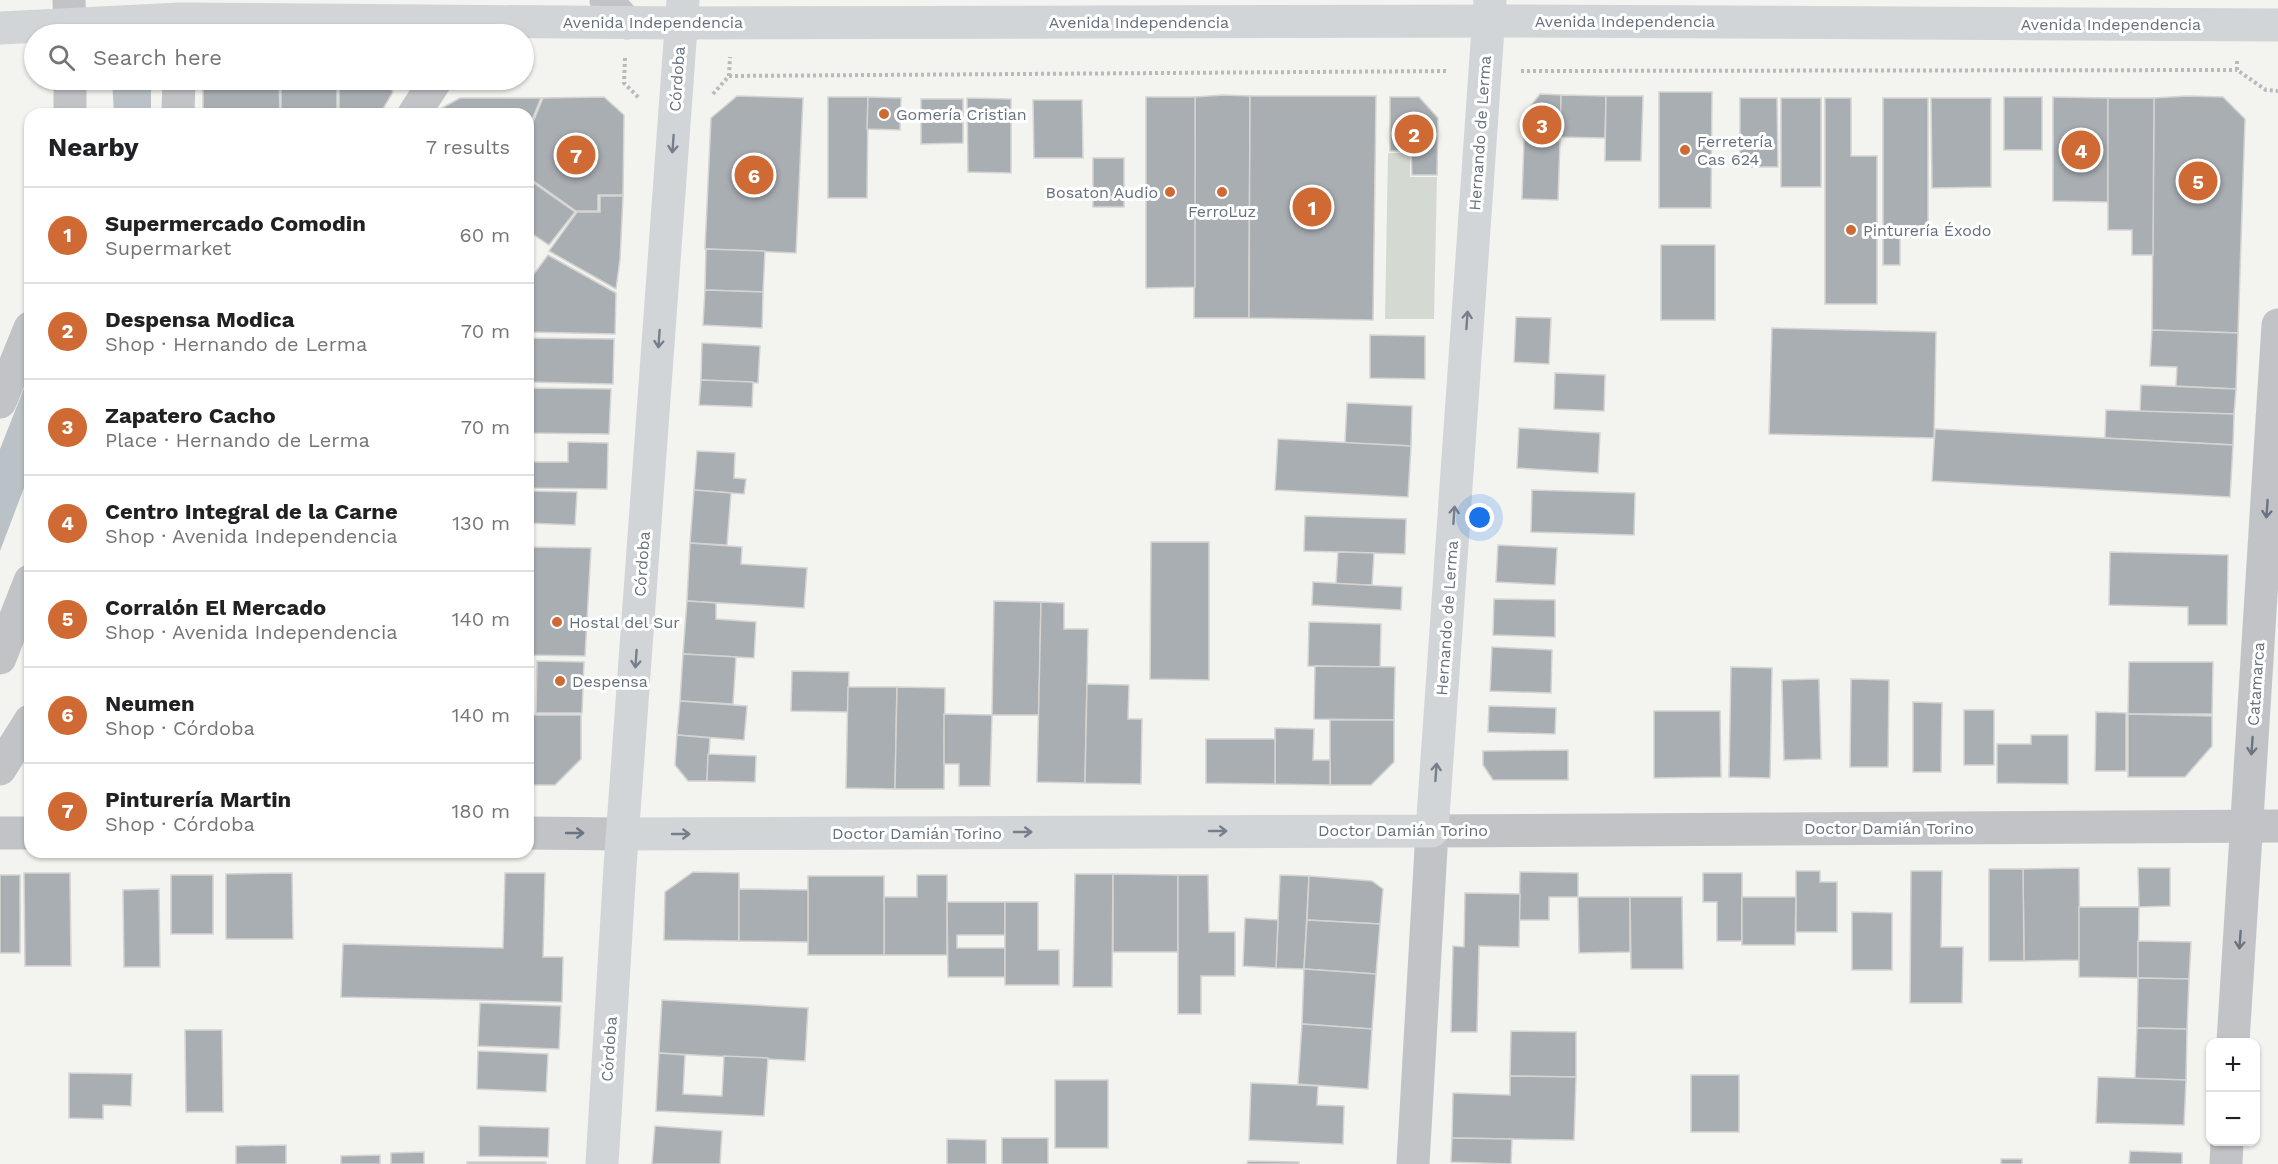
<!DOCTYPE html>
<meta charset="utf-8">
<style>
:root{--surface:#fff;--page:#f6f6f6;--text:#202124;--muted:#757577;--line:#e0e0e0;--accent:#cf6a34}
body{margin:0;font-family:"Work Sans",sans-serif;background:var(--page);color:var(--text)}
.controls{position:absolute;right:18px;bottom:18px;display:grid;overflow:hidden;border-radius:12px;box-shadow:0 2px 4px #0004}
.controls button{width:54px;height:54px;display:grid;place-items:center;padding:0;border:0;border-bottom:2px solid var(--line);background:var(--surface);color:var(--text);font:30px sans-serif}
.you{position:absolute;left:1480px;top:518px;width:21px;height:21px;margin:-15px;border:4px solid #fff;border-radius:50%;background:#1a73e8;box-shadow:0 0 0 9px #1a73e833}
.badge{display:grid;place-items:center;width:39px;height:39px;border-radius:50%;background:var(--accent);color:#fff;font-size:20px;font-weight:700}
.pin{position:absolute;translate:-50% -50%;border:3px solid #fff;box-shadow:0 2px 6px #0006}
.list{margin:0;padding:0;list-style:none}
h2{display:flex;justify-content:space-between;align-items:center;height:78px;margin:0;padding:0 24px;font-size:26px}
h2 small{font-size:20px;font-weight:400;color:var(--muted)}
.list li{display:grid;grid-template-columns:39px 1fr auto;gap:18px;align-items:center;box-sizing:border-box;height:96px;padding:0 24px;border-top:2px solid var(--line)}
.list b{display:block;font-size:22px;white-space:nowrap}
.list p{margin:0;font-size:20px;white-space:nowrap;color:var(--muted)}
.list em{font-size:20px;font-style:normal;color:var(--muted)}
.icon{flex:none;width:33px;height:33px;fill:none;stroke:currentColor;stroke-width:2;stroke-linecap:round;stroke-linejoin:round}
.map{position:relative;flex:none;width:2278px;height:1164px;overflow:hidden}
.search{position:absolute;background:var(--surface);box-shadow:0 2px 4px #0004;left:24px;top:24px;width:510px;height:66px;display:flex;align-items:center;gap:15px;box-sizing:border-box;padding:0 21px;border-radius:33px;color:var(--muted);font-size:22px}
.panel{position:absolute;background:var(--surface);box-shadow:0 2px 4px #0004;left:24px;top:108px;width:510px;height:750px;border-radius:18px}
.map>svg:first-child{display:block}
.green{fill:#d4dad1}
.water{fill:#bbc2c7}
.building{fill:#a9aeb3;stroke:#d4d4d2;stroke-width:1.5}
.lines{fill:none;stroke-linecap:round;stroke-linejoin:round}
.path{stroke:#b8babc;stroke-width:4;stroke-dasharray:3 3;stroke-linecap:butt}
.minor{stroke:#c1c3c6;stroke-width:33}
.tertiary{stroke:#c1c3c6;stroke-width:33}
.secondary{stroke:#d1d5d8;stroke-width:33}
.oneway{stroke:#767f8b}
.oneway2{stroke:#6b7481}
.poi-dot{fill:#cf6a34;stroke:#fff;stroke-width:2}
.labels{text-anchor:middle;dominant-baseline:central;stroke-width:6;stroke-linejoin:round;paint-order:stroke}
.street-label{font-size:16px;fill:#66707d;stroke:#fff}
.poi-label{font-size:16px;fill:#66707d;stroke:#fff;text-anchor:start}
</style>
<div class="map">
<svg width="2278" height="1164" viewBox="0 0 2278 1164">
<rect width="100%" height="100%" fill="#f3f3f0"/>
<polygon class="green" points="1388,153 1410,153 1410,177 1437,177 1434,319 1385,319"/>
<g class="water">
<polygon points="112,80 151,80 151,114 114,114"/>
<polygon points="30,373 30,472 0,551 0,449"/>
</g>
<g class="building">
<polygon points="212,80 279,80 280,114 203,114 203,85"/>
<rect x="281" y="80" width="56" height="34"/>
<polygon points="339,80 385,80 393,92 380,114 339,114"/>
<polygon points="1659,92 1712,92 1711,208 1659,208"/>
<polygon points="1540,94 1561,95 1560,141 1524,140 1525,113"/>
<polygon points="1223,95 1250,96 1249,318 1194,318 1195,97"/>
<polygon points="1561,95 1606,96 1605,138 1560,137"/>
<polygon points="737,96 803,98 796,253 705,249 711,118"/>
<polygon points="1250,96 1376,96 1373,320 1249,318"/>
<polygon points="1606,96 1643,96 1641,161 1605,161"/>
<polygon points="2187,96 2223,97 2245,119 2238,333 2152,330 2154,98"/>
<polygon points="604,97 624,115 623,195 598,195 598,211 576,211 528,177 528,134 543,98"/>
<polygon points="828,97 868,97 867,198 828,198"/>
<polygon points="868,97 901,98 900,130 867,129"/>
<polygon points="1146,97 1195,97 1195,287 1146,288"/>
<polygon points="1390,97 1419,97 1438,118 1437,175 1412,175 1411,151 1390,151"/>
<rect x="2004" y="97" width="38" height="53"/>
<polygon points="2053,97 2108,98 2108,202 2053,201"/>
<polygon points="460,98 541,98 528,130 528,114 431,114"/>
<polygon points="967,98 1011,99 1011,173 968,172"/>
<polygon points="1740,98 1777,98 1778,167 1740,167"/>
<rect x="1781" y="98" width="40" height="89"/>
<polygon points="1825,98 1851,98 1851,156 1877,156 1877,304 1825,304"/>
<polygon points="1883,98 1928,98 1928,231 1900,231 1900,265 1883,265"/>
<polygon points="1931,98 1991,98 1991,187 1932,188"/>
<polygon points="2108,98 2154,98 2153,255 2132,255 2132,230 2108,230"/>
<polygon points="921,99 963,99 963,143 921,144"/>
<polygon points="1033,100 1082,100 1083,158 1034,158"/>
<polygon points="1524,140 1560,141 1558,200 1522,199"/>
<rect x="1093" y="158" width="31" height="49"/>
<polygon points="528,179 575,212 549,245 528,231"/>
<polygon points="600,196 623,196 620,259 616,289 549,251 577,212 600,212"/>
<rect x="1661" y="245" width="54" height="75"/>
<polygon points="706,249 765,251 763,292 705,290"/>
<polygon points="548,255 616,293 615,334 528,332 528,282"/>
<polygon points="705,290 763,292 762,328 703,325"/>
<polygon points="1516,317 1551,318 1549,364 1514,362"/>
<polygon points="1772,328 1936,332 1934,438 1769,434"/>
<polygon points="2152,330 2238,333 2236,389 2176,386 2177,367 2150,366"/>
<polygon points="1370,335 1425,336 1425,379 1370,378"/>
<polygon points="528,338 614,339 613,384 528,382"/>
<polygon points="702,343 760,346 758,383 701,380"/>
<polygon points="1555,373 1605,375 1604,411 1554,409"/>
<polygon points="701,380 753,382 752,407 699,405"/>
<polygon points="2141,385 2236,389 2234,414 2140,412"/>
<polygon points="528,388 611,389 609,434 528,433"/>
<polygon points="1347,403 1412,406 1411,446 1345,443"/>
<polygon points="2106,410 2234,414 2233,445 2105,438"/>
<polygon points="1519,428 1600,433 1598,473 1517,468"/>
<polygon points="1935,429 2233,445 2230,497 1932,481"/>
<polygon points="1278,439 1411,446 1408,497 1275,490"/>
<polygon points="568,442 608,443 607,489 528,488 528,462 568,462"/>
<polygon points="697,451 735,453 734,478 746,479 744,494 694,490"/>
<polygon points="694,490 731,493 727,545 690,543"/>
<polygon points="1532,490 1635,493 1634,535 1531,532"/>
<polygon points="528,491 577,492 575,525 528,523"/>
<polygon points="1305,516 1406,519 1405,554 1304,551"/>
<polygon points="1151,542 1209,542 1209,680 1150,679"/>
<polygon points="690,543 742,547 741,564 807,568 804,608 687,601"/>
<polygon points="1498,545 1557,548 1555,585 1496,582"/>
<polygon points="528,547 591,548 585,656 528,655"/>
<polygon points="1338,552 1374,553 1372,585 1336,584"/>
<polygon points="2110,552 2228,555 2227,625 2188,625 2188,607 2109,605"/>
<polygon points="1313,582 1402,587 1401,610 1312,605"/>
<polygon points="1494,599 1555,600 1555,637 1493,635"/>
<polygon points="687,601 716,603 716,619 756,622 754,658 683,654"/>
<polygon points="994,601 1041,602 1039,715 992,715"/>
<polygon points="1041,602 1064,603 1064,629 1088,629 1085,783 1037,782"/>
<polygon points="1309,622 1381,624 1380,668 1308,666"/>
<polygon points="1492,647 1552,650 1551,693 1490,691"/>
<polygon points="683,654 736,657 733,704 680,701"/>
<polygon points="537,661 584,662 582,713 536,713"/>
<polygon points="2129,662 2213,662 2212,714 2128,714"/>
<polygon points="1315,666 1395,667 1394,720 1314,719"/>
<polygon points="1731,667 1772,668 1770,778 1729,777"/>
<polygon points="792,671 849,672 848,712 791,711"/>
<polygon points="1819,679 1821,759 1784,760 1782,680"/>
<polygon points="1851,679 1889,680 1888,767 1850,767"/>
<polygon points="1087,684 1129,685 1128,719 1142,719 1141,784 1085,783"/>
<polygon points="848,687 897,687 895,789 846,788"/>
<polygon points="897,687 945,688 944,789 895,789"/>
<polygon points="680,701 747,706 744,740 677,735"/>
<polygon points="1913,702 1942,703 1941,772 1913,772"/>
<polygon points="1489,706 1556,708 1555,734 1488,732"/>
<rect x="1964" y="710" width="30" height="55"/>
<polygon points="1654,711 1720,711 1721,777 1654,778"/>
<polygon points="2096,712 2126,713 2126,771 2095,771"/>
<polygon points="944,714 992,715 990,786 959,786 959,764 944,764"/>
<polygon points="2128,714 2212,716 2212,746 2185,777 2128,777"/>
<polygon points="528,715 581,715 581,759 555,785 528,785"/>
<polygon points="1330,720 1394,720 1394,762 1371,785 1330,785"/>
<polygon points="1275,728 1314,729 1313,760 1330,760 1330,785 1275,784"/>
<polygon points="677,735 710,738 707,781 688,781 675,765"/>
<polygon points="2031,735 2068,735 2068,784 1997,783 1997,744 2031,744"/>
<polygon points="1206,739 1275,739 1275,784 1206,783"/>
<polygon points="1568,750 1568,780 1493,780 1483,765 1483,751"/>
<polygon points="708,754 756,756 755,782 707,781"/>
<polygon points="2079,868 2080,960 2024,961 2023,869"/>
<polygon points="2138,868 2170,868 2170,906 2139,907"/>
<polygon points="1989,869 2023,869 2024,961 1989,961"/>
<polygon points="1796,871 1820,871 1820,882 1837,882 1837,932 1796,932"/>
<polygon points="1911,871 1942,871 1941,947 1963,947 1962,1003 1910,1003"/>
<polygon points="693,872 739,873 739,941 664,940 665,892"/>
<polygon points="1520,872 1578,873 1578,897 1549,897 1549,920 1519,920"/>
<polygon points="24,873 70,873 71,966 25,966"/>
<polygon points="292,873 293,939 226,939 226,874"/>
<polygon points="505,873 545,873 543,957 563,957 562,1002 341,997 343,944 503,948"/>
<polygon points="1703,873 1742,873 1742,941 1717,941 1717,902 1703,902"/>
<polygon points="1075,874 1113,874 1112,987 1073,987"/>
<polygon points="1113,874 1178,875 1178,952 1113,952"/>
<rect x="0" y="875" width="20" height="78"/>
<rect x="171" y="875" width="42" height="59"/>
<polygon points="917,875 947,875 947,955 884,955 884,897 917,897"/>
<polygon points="1178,875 1208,875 1209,932 1235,932 1235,976 1201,976 1201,1014 1178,1014"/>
<polygon points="1280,875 1309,876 1304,969 1276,968"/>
<rect x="808" y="876" width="76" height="79"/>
<polygon points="1309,876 1372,881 1383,889 1380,924 1307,920"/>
<polygon points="159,889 160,967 124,967 123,890"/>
<polygon points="739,889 808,890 808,942 739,941"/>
<polygon points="1465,893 1520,894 1519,947 1479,946 1477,1032 1451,1032 1453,946 1464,947"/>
<polygon points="1578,897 1630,897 1630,952 1579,953"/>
<polygon points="1630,897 1682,897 1683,969 1631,969"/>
<polygon points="1742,897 1796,897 1795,945 1742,945"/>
<polygon points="947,902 1005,902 1005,935 957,935 957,948 1005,948 1005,977 948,977"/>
<polygon points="1005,902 1038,902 1038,950 1059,950 1059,985 1005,985"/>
<polygon points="2079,907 2139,907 2138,978 2079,977"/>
<polygon points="1852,912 1892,913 1892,970 1852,970"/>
<polygon points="1245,918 1278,920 1276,968 1243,966"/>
<polygon points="1307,920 1380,924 1376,974 1304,969"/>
<polygon points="2138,941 2191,942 2189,979 2138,978"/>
<polygon points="1304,969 1376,974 1372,1029 1302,1024"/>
<polygon points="2138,978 2189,979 2187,1029 2137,1028"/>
<polygon points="662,1000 808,1008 805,1061 659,1053"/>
<polygon points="480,1003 561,1006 559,1049 478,1046"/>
<polygon points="1302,1024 1372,1029 1368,1089 1298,1084"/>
<polygon points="2137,1028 2187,1029 2186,1080 2135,1079"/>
<polygon points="185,1030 222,1030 223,1112 186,1112"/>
<polygon points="1511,1031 1576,1032 1576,1077 1510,1076"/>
<polygon points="478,1051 548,1054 546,1092 477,1089"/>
<polygon points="659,1053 685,1055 683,1094 722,1096 724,1056 768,1058 764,1116 656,1111"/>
<polygon points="69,1073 132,1074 131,1106 103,1105 103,1119 69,1118"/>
<rect x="1691" y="1075" width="48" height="57"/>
<polygon points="1510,1076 1576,1077 1574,1140 1452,1138 1453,1093 1510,1095"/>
<polygon points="2098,1077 2186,1080 2184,1125 2096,1123"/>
<rect x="1055" y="1080" width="53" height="68"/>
<polygon points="1251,1083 1318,1086 1317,1105 1344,1106 1343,1144 1249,1140"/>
<polygon points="479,1126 549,1128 548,1157 479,1156"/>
<polygon points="655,1126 722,1131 720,1164 652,1164"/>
<rect x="1002" y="1138" width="46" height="26"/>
<polygon points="1452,1138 1512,1139 1511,1164 1451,1162"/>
<polygon points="947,1139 986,1140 986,1164 947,1164"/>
<polygon points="286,1145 286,1164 236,1164 236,1146"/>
<polygon points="2130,1151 2182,1153 2182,1164 2129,1164"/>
<polygon points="424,1152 424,1164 391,1164 391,1153"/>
<polygon points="380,1155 380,1164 341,1164 341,1156"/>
<rect x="2001" y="1159" width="21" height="5"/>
<polygon points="1248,1161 1299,1162 1299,1164 1247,1164"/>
<rect x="467" y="1162" width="79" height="2"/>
</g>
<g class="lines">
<g class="path">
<polyline points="625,58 624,83 639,98"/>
<polyline points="2237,61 2237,70 2266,90 2278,91"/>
<polyline points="1521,71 2237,70"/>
<polyline points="729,76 1449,71"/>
<polyline points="713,94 729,76 730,57"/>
</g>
<g class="minor">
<polyline points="69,0 70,34"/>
<polyline points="606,0 627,23"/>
<polyline points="70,80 70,114"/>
<polyline points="178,114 179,80"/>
<polyline points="414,114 436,80"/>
<polyline points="0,402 30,328"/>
<polyline points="0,658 30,581"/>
<polyline points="0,769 30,721"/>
<polyline points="0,833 30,833"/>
<polyline points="528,833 623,834"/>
<polyline points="1413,1164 1432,831 2278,826"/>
</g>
<g class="tertiary">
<polyline points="2233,1042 2278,325"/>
<polyline points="2226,1164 2227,1142"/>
</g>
<g class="secondary">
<polyline points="0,28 180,19 681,23 1523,21 2278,25"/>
<polyline points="623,834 1432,831 1490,0"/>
<polyline points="602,1164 620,867 683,0"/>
</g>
</g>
<defs><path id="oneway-shaft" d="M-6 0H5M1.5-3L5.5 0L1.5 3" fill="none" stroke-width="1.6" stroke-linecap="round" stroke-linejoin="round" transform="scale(1.5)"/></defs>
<g class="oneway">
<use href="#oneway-shaft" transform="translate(673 144) rotate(94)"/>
<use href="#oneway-shaft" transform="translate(1467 320) rotate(-86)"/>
<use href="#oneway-shaft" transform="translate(659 339) rotate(94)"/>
<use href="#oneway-shaft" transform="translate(1454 515) rotate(-86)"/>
<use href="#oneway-shaft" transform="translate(636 659) rotate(94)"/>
<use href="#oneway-shaft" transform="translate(1436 772) rotate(-86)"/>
<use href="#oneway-shaft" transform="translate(1218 831)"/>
<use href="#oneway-shaft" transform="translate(1023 832)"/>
<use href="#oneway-shaft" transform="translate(681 834)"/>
</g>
<g class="oneway2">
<use href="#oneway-shaft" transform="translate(2267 509) rotate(94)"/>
<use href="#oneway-shaft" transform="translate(2252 746) rotate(94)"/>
<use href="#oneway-shaft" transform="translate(575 833)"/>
<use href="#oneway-shaft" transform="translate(2240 940) rotate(94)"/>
</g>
<g class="poi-dot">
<circle cx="884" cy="114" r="6"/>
<circle cx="1685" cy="150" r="6"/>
<circle cx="1170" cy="192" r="6"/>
<circle cx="1222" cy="192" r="6"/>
<circle cx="1851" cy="230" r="6"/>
<circle cx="557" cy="622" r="6"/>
<circle cx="560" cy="681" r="6"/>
</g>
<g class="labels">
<g class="street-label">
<text x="1625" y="21">Avenida Independencia</text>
<text x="653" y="22">Avenida Independencia</text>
<text x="1139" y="22">Avenida Independencia</text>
<text x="2111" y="24">Avenida Independencia</text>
<text transform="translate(677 79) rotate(-86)">Córdoba</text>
<text transform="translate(1480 133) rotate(-86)">Hernando de Lerma</text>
<text transform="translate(642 564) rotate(-86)">Córdoba</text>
<text transform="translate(1447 618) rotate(-86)">Hernando de Lerma</text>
<text transform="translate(2256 684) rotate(-86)">Catamarca</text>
<text x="1889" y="828">Doctor Damián Torino</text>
<text x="1403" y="830">Doctor Damián Torino</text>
<text x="917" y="833">Doctor Damián Torino</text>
<text transform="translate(609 1049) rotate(-86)">Córdoba</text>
</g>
<g class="poi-label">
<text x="896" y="114">Gomería Cristian</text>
<text x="1697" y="141">Ferretería<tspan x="1697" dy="18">Cas 624</tspan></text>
<text x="1158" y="192" text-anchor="end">Bosaton Audio</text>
<text x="1222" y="211" text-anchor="middle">FerroLuz</text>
<text x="1863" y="230">Pinturería Éxodo</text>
<text x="569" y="622">Hostal del Sur</text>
<text x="572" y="681">Despensa</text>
</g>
</g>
</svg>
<div class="controls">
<button>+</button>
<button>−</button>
</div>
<div class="you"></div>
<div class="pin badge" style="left:1312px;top:207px">1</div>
<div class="pin badge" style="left:1414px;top:134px">2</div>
<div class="pin badge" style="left:1542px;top:125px">3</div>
<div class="pin badge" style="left:2081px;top:150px">4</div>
<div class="pin badge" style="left:2198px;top:181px">5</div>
<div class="pin badge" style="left:754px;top:175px">6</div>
<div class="pin badge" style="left:576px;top:155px">7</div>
<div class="search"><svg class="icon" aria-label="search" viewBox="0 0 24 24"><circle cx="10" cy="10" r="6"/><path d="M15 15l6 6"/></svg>Search here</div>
<section class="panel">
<h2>Nearby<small>7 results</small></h2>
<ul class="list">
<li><span class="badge">1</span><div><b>Supermercado Comodin</b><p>Supermarket</p></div><em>60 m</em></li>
<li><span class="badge">2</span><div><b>Despensa Modica</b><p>Shop · Hernando de Lerma</p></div><em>70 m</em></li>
<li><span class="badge">3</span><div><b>Zapatero Cacho</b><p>Place · Hernando de Lerma</p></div><em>70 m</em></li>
<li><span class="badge">4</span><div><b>Centro Integral de la Carne</b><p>Shop · Avenida Independencia</p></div><em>130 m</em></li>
<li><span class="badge">5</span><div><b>Corralón El Mercado</b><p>Shop · Avenida Independencia</p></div><em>140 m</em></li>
<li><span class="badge">6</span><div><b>Neumen</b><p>Shop · Córdoba</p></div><em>140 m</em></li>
<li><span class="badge">7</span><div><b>Pinturería Martin</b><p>Shop · Córdoba</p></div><em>180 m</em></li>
</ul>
</section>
</div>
